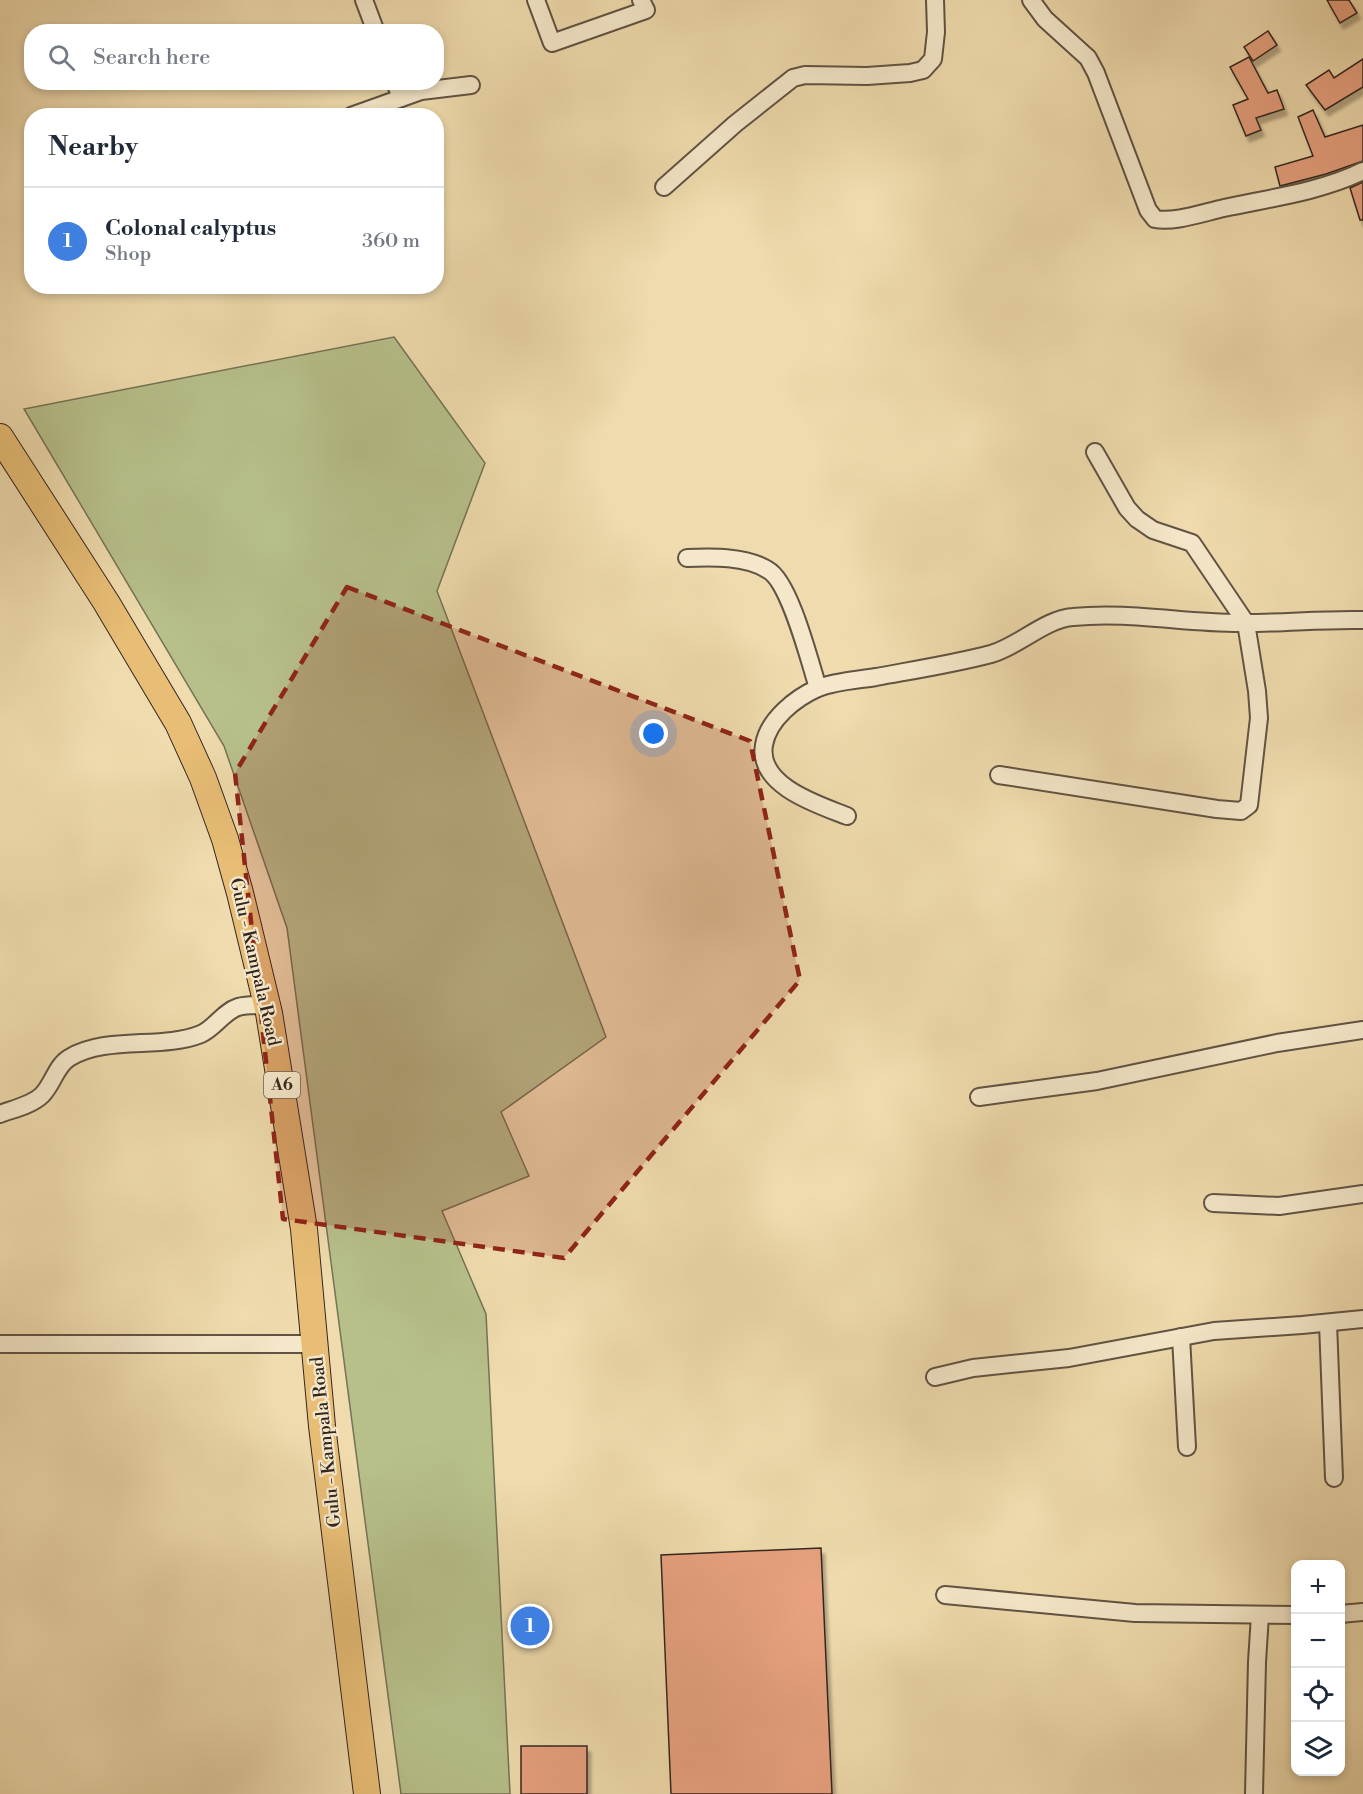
<!DOCTYPE html>
<meta charset="utf-8">
<style>
:root{--surface:#fff;--page:#f6f6f7;--text:#1f2937;--muted:#747a83;--line:#e0e1e3;--accent:#b45309}
body{margin:0;font-family:"Libre Bodoni",serif;background:var(--page);color:var(--text)}
.controls{position:absolute;right:18px;bottom:18px;display:grid;overflow:hidden;border-radius:12px;box-shadow:0 3px 9px #0003}
.controls button{width:54px;height:54px;display:grid;place-items:center;padding:0;border:0;border-bottom:2px solid var(--line);background:var(--surface);color:var(--text);font:30px sans-serif}
.you{position:absolute;left:654px;top:734px;width:21px;height:21px;margin:-15px;border:4px solid #fff;border-radius:50%;background:#1a73e8;box-shadow:0 0 0 9px #1a73e833}
.badge{display:grid;place-items:center;width:39px;height:39px;border-radius:50%;background:var(--accent);color:#fff;font-size:20px;font-weight:700}
.pin{position:absolute;translate:-50% -50%;border:3px solid #fff;box-shadow:0 2px 6px #0006}
.list{margin:0;padding:0;list-style:none}
h2{display:flex;justify-content:space-between;align-items:center;height:78px;margin:0;padding:0 24px;font-size:26px}
h2 small{font-size:20px;font-weight:400;color:var(--muted)}
.list li{display:grid;grid-template-columns:39px 1fr auto;gap:18px;align-items:center;box-sizing:border-box;height:108px;padding:0 24px;border-top:2px solid var(--line)}
.list b{display:block;font-size:22px;white-space:nowrap}
.list p{margin:0;font-size:20px;white-space:nowrap;color:var(--muted)}
.list em{font-size:20px;font-style:normal;color:var(--muted)}
.icon{flex:none;width:33px;height:33px;fill:none;stroke:currentColor;stroke-width:2;stroke-linecap:round;stroke-linejoin:round}
.map{position:relative;flex:none;width:1363px;height:1794px;overflow:hidden}
.search{position:absolute;background:var(--surface);box-shadow:0 3px 9px #0003;left:24px;top:24px;width:420px;height:66px;display:flex;align-items:center;gap:15px;box-sizing:border-box;padding:0 21px;border-radius:24px;color:var(--muted);font-size:22px}
.panel{position:absolute;background:var(--surface);box-shadow:0 3px 9px #0003;left:24px;top:108px;width:420px;height:186px;border-radius:24px}
.map>svg:first-child{display:block}
.green{fill:#b7c08b;stroke:#747356;stroke-width:1.5}
.building{fill:#e7a17f;stroke:#322621;stroke-width:1.5;filter:url(#shadow)}
.lines{fill:none;stroke-linecap:round;stroke-linejoin:round}
.minor-casing{stroke:#615344;stroke-width:20}
.primary-casing{stroke:#322621;stroke-width:28}
.minor{stroke:#f5e8ca;stroke-width:16}
.primary{stroke:#e8be76;stroke-width:26}
.marked{fill:#8f2418;fill-opacity:0.2;stroke:#8f2418;stroke-width:4.5;stroke-dasharray:12 8;stroke-linejoin:round}
.labels{text-anchor:middle;dominant-baseline:central;stroke-width:4.5;stroke-linejoin:round;paint-order:stroke}
.shield{fill:#f5e8ca;stroke:#6c6054;stroke-width:1.5}
.shield-label{font-size:16px;font-weight:bold;fill:#322621}
.street-label{font-size:18px;fill:#322621;stroke:#f5e8ca}
</style>
<div class="map">
<svg width="1363" height="1794" viewBox="0 0 1363 1794">
<defs>
<filter id="shadow"><feDropShadow dx="3.5" dy="6" stdDeviation="1.5" flood-color="#0004"/></filter>
</defs>
<rect width="100%" height="100%" fill="#efdbad"/>
<filter id="stains"><feTurbulence type="fractalNoise" baseFrequency=".00333" numOctaves="4"/><feColorMatrix values="0 0 0 0 .2 0 0 0 0 .09 0 0 0 0 .02 0 0 0 .5 -.17"/></filter>
<radialGradient id="worn" r=".72"><stop offset=".6" stop-color="#630" stop-opacity="0"/><stop offset="1" stop-color="#630" stop-opacity=".3"/></radialGradient>
<polygon class="green" points="394,337 485,463 437,591 606,1037 501,1112 529,1176 442,1211 486,1314 510,1794 401,1794 287,928 224,746 24,409"/>
<g class="building">
<polygon points="1327,0 1349,0 1357,13 1340,23"/>
<polygon points="1268,31 1277,45 1253,61 1244,47"/>
<polygon points="1249,57 1268,93 1277,90 1284,109 1256,118 1261,130 1246,136 1233,105 1248,99 1230,67"/>
<polygon points="1363,59 1363,87 1325,110 1306,85 1329,70 1334,78"/>
<polygon points="1313,110 1325,137 1363,125 1363,161 1326,174 1280,186 1275,167 1313,156 1298,117"/>
<polygon points="1363,182 1363,220 1360,220 1350,188"/>
<polygon points="821,1548 832,1794 671,1794 661,1555"/>
<rect x="521" y="1746" width="66" height="48"/>
</g>
<g class="lines">
<g class="minor-casing">
<g id="minor">
<polyline points="364,0 376,32"/>
<polyline points="536,0 552,43 646,10 641,0"/>
<path d="M1031,0l14,19 43,39 8,15 52,137 7,9c19,4 50,-7 69,-11 46,-10 96,-16 139,-37"/>
<polyline points="395,82 401,98"/>
<polyline points="351,116 421,91 471,85"/>
<polyline points="664,187 735,124 793,78 805,75 867,76 910,73 923,70 933,59 936,32 935,0"/>
<path d="M687,558c25,-1 59,-2 81,12 22,12 42,93 50,118"/>
<polyline points="999,775 1217,809 1241,811 1249,805 1259,718 1257,691 1246,623 1192,543 1153,530 1137,519 1127,508 1095,452"/>
<path d="M847,816c-28,-11 -90,-30 -83,-71 4,-25 31,-47 54,-57 18,-7 39,-8 58,-11 38,-7 77,-13 115,-23 28,-8 54,-35 82,-37 57,-6 115,7 172,6 40,0 79,-4 118,-3"/>
<polyline points="979,1097 1097,1081 1277,1043 1363,1030"/>
<path d="M0,1114c13,-5 32,-9 42,-19 11,-11 14,-29 27,-37 37,-23 93,-8 132,-24 14,-6 22,-22 37,-27 8,-2 16,-2 23,-2l8,8"/>
<polyline points="1213,1203 1279,1206 1363,1194"/>
<polyline points="1328,1323 1334,1478"/>
<polyline points="1181,1337 1187,1447"/>
<polyline points="0,1344 316,1344"/>
<polyline points="935,1377 973,1368 1069,1358 1214,1331 1302,1325 1363,1319"/>
<polyline points="945,1595 1135,1613 1296,1615"/>
<polyline points="1340,1614 1363,1612"/>
<polyline points="1254,1794 1257,1662 1260,1615"/>
</g>
</g>
<g class="primary-casing">
<polyline id="primary" points="0,437 106,602 178,723 203,778 225,839 240,893 269,1013 304,1229 322,1426 367,1794"/>
</g>
<use href="#minor" class="minor"/>
<use href="#primary" class="primary"/>
</g>
<path class="marked" d="M347,587l403,154 50,239 -236,278 -281,-39 -48,-446z"/>
<g class="labels">
<rect class="shield" x="264" y="1072" width="36" height="26" rx="4.5"/>
<g class="shield-label">
<text x="282" y="1085">A6</text>
</g>
<g class="street-label">
<text transform="translate(255 962) rotate(77)">Gulu - Kampala Road</text>
<text transform="translate(326 1442) rotate(-96)">Gulu - Kampala Road</text>
</g>
</g>
<rect width="100%" height="100%" filter="url(#stains)"/>
<rect width="100%" height="100%" fill="url(#worn)"/>
</svg>
<div class="controls">
<button>+</button>
<button>−</button>
<button><svg class="icon" aria-label="locate" viewBox="0 0 24 24"><circle cx="12" cy="12" r="6"/><path d="M12 2v4M12 18v4M2 12h4M18 12h4"/></svg></button>
<button><svg class="icon" aria-label="layers" viewBox="0 0 24 24"><path d="M12 4l9 5-9 5-9-5zM3 14l9 5 9-5"/></svg></button>
</div>
<div class="you"></div>
<div class="pin badge" style="left:530px;top:1626px;background:#3f7fe0">1</div>
<div class="search"><svg class="icon" aria-label="search" viewBox="0 0 24 24"><circle cx="10" cy="10" r="6"/><path d="M15 15l6 6"/></svg>Search here</div>
<section class="panel">
<h2>Nearby<small></small></h2>
<ul class="list">
<li><span class="badge" style="background:#3f7fe0">1</span><div><b>Colonal calyptus</b><p>Shop</p></div><em>360 m</em></li>
</ul>
</section>
</div>
